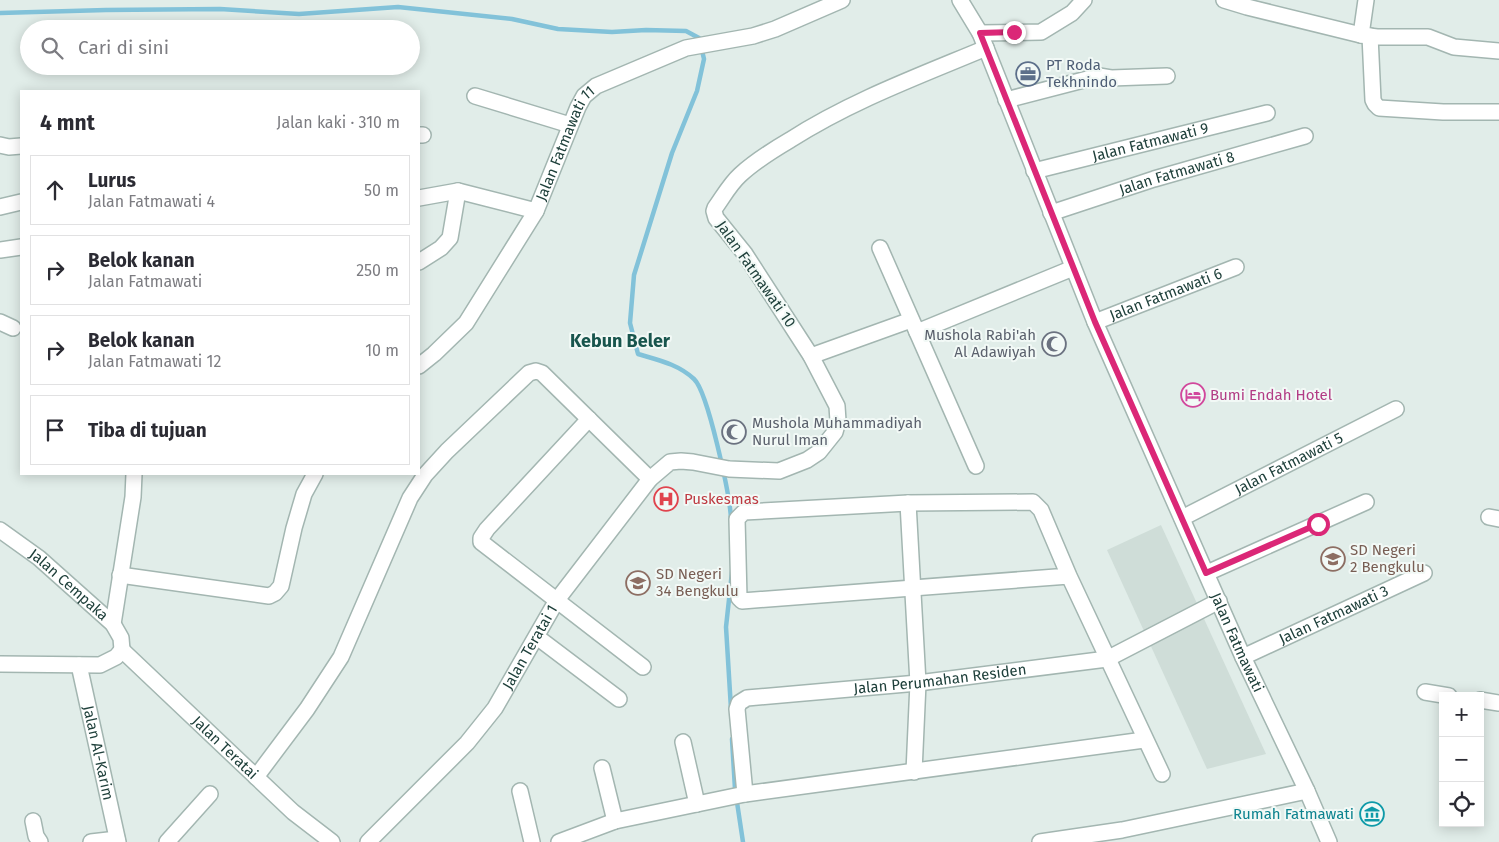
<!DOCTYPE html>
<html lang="id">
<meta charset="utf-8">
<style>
:root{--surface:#fff;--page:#f7f7f7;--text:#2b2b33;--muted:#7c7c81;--line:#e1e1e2}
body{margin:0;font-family:"Fira Sans",sans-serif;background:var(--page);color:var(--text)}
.controls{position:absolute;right:15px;bottom:15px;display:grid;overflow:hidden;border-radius:0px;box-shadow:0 2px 12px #0003}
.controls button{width:45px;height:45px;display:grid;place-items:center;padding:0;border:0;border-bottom:1px solid var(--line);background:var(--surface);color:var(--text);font:25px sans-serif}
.stop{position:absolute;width:15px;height:15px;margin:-11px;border:4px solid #db2777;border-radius:50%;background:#fff}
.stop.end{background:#db2777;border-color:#fff;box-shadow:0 1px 5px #0008}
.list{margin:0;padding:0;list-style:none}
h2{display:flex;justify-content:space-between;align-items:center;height:65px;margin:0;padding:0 20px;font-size:21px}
h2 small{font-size:16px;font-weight:400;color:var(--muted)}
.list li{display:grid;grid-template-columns:32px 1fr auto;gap:15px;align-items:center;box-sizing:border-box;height:70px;margin:0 10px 10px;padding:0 10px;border:1px solid var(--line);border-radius:0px}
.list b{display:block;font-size:19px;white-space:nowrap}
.list p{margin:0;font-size:16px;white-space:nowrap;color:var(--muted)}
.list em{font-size:16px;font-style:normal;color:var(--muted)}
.icon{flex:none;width:28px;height:28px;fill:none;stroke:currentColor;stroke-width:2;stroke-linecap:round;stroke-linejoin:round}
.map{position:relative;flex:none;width:1499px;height:842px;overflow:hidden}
.search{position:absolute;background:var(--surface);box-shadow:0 2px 12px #0003;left:20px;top:20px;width:400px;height:55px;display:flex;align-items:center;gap:12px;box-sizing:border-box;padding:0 18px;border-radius:28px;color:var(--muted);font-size:19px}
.panel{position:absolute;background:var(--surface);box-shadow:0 2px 12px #0003;left:20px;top:90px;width:400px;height:385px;border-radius:0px}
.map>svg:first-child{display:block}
.built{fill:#cfddd8}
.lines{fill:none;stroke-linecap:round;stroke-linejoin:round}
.stream{stroke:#82c2d9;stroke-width:4.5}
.minor-casing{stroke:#a3b6b1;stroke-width:18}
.minor{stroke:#fff;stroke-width:15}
.route{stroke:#db2777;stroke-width:6}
.labels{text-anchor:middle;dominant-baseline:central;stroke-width:4;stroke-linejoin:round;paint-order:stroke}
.service-label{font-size:15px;fill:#4e5e75;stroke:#f2f9f6;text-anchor:start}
.street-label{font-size:15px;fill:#1f403b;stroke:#f2f9f6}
.worship-label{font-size:15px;fill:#5b616d;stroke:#f2f9f6;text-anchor:end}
.hotel-label{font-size:15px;fill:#b23c85;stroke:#f2f9f6;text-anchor:start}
.health-label{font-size:15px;fill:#be3a42;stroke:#f2f9f6;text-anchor:start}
.education-label{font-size:15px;fill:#785e54;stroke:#f2f9f6;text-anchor:start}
.culture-label{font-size:15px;fill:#0d838f;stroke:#f2f9f6;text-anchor:end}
.quarter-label{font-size:18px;font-weight:bold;fill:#18554d;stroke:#f2f9f6}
</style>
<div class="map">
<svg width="1499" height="842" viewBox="0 0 1499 842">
<rect width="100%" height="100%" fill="#e1ede9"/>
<polygon class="built" points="1161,525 1266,754 1207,769 1107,550"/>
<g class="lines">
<g class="stream">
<path d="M0,13l106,-3 114,-1 79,5 99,-7 114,12 46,10 54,3 34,-2 40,1 13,7 5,21 -7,32 -25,62 -38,122 -4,48 8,31c20,6 40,10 56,25 14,13 36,117 37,140"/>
<polyline points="731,709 726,627 732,572"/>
<polyline points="732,739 735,789 743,842"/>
</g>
<g class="minor-casing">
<g id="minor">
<path id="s1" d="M960,0l20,33 115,289 148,335 64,134 22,51"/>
<polyline points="1224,0 1247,7 1361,35"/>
<polyline points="1366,0 1361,35 1377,37 1428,37 1454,47 1499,51"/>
<polyline points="980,33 1041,32 1072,13 1084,0"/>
<polyline points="1370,36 1373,100 1375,104 1379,108 1443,112 1499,112"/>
<polyline points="475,96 570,125"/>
<polyline points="1006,100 1099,76 1111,78 1167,76"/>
<polyline points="419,135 423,135"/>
<polyline points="0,145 9,147 21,146"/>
<path id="s2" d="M1034,171l233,-58"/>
<path id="s3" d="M419,198l39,-7 78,20 42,-104 6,-11 12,-10 90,-38 67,-12 22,-7 67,-29"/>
<polyline points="0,207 21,202"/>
<path id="s4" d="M1051,213l103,-34 151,-43"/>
<polyline points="880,248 976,466"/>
<polyline points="0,250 21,247"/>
<polyline points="419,262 441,248 450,238 458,191"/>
<polyline points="0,322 13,328"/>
<path id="s5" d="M1095,322l141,-55"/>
<polyline points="917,332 1073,268"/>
<polyline points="811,356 911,320"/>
<polyline points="419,366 434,354 466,323 536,211"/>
<polyline points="589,419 487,529 481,538 481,542 643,667"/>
<polyline points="908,503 918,683 914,772"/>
<polyline points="1489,517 1499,519"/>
<path id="s6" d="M1182,518l214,-109"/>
<path id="s7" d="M0,530l39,28 74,66 8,14 1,12"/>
<polyline points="1207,573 1366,502"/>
<polyline points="120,575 269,596 275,593 281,586 294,528 304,494 315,474"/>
<polyline points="1069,576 742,601 739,598 737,519 744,512 908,503 1033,502 1041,510 1069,576 1162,774"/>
<polyline points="113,624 133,497 134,474"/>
<polyline points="537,637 619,699"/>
<path id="s8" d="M122,650l171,162 39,30"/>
<path id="s9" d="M1243,657l181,-84"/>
<polyline points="0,664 100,665 116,657 122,650"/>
<path id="s10" d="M79,665l39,177"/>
<polyline points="1425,692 1449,696"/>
<polyline points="1480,700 1499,703"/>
<polyline points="683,742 697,804"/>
<polyline points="602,768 615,821"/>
<polyline points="256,777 307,709 341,657 410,498 425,475 447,451 529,373 536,371 542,373 650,479"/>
<polyline points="520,791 532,842"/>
<path id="s11" d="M745,794l-8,-85 2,-6 8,-5 171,-15 189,-24 112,-58"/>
<polyline points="33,821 36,836 40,842"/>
<polyline points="91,842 117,839"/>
<polyline points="167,842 210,794"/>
<path id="s12" d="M368,842l99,-99 28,-35 62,-108 93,-121 20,-17 11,-1 12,1 36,7 50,2 28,-11 12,-8 16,-20 3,-11 -1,-15 -26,-50 -66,-102 -29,-36 -2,-7 1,-3c8,-11 15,-24 25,-33 15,-14 33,-25 50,-35 61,-39 129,-64 196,-92"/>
<polyline points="559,842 615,821 745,794 1144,740"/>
<polyline points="1040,842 1122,830 1307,791"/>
</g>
</g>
<use href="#minor" class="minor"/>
</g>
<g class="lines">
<polyline class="route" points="1014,32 980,33 1095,322 1206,573 1318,524"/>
</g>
<defs>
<g id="office-ring" transform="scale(1.25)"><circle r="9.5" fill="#f2f9f6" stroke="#5c6f8a" stroke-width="1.5"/><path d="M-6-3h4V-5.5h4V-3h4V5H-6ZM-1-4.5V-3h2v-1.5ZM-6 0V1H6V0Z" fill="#5c6f8a"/></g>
<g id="mosque-ring" transform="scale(1.25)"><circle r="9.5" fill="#f2f9f6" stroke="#6b7280" stroke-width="1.5"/><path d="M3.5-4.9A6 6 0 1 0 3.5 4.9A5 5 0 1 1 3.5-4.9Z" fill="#6b7280"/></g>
<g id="hotel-ring" transform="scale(1.25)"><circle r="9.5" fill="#f2f9f6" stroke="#d1479c" stroke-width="1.5"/><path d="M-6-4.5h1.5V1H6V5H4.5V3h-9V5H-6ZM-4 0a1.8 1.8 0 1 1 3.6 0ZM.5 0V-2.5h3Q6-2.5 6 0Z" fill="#d1479c"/></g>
<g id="hospital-ring" transform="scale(1.25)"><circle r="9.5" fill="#f2f9f6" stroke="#e0444e" stroke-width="1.5"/><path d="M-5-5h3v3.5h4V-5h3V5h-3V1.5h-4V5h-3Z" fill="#e0444e"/></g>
<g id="school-ring" transform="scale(1.25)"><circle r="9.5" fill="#f2f9f6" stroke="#8d6e63" stroke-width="1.5"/><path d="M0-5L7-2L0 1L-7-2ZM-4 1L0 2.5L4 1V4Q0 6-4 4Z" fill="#8d6e63"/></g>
<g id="museum-ring" transform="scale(1.25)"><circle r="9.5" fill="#f2f9f6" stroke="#0f9aa8" stroke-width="1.5"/><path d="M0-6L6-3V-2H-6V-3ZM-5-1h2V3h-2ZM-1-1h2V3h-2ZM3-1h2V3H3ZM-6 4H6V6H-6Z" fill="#0f9aa8"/></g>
</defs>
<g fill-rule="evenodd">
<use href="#office-ring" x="1028" y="74"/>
<use href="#mosque-ring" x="1054" y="344"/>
<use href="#hotel-ring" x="1193" y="395"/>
<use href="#mosque-ring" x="734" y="432"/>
<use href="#hospital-ring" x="666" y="499"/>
<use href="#school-ring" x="1333" y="559"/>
<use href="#school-ring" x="638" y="583"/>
<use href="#museum-ring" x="1372" y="814"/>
</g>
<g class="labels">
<g class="service-label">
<text x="1046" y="65">PT Roda<tspan x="1046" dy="17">Tekhnindo</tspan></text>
</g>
<g class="street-label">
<text stroke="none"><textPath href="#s2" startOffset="120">Jalan Fatmawati 9</textPath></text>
<text stroke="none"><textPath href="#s3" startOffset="194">Jalan Fatmawati 11</textPath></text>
<text stroke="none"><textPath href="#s4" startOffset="132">Jalan Fatmawati 8</textPath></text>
<text transform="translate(756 274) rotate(55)">Jalan Fatmawati 10</text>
<text stroke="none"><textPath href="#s5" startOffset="76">Jalan Fatmawati 6</textPath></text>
<text stroke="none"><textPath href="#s6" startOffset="120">Jalan Fatmawati 5</textPath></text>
<text stroke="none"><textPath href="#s7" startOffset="88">Jalan Cempaka</textPath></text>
<text stroke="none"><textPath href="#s9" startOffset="100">Jalan Fatmawati 3</textPath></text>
<text stroke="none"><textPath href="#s1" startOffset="700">Jalan Fatmawati</textPath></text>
<text stroke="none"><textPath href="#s12" startOffset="255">Jalan Teratai 1</textPath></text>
<text stroke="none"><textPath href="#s11" startOffset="295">Jalan Perumahan Residen</textPath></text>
<text stroke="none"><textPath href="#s8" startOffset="142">Jalan Teratai</textPath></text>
<text stroke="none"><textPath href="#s10" startOffset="90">Jalan Al-Karim</textPath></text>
</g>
<g class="worship-label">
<text x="1036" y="335">Mushola Rabi'ah<tspan x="1036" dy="17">Al Adawiyah</tspan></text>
<text x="752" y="423" text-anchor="start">Mushola Muhammadiyah<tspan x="752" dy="17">Nurul Iman</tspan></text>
</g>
<g class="hotel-label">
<text x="1210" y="395">Bumi Endah Hotel</text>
</g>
<g class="health-label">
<text x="684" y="499">Puskesmas</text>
</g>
<g class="education-label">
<text x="1350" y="550">SD Negeri<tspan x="1350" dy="17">2 Bengkulu</tspan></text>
<text x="656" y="574">SD Negeri<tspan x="656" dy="17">34 Bengkulu</tspan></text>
</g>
<g class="culture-label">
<text x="1354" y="814">Rumah Fatmawati</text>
</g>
<g class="quarter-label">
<text x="620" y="341">Kebun Beler</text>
</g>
</g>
</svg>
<div class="controls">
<button>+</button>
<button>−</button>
<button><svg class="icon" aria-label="locate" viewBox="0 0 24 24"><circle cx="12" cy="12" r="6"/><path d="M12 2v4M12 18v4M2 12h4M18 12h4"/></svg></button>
</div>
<div class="stop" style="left:1318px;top:524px"></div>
<div class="stop end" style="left:1014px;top:32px"></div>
<div class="search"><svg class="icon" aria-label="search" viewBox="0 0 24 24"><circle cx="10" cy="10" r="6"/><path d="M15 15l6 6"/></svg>Cari di sini</div>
<section class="panel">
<h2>4 mnt<small>Jalan kaki · 310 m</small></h2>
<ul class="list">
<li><svg class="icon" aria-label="ahead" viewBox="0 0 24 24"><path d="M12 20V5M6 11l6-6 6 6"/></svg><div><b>Lurus</b><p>Jalan Fatmawati 4</p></div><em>50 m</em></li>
<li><svg class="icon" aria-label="right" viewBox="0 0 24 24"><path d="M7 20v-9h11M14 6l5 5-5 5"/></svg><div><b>Belok kanan</b><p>Jalan Fatmawati</p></div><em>250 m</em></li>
<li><svg class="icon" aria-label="right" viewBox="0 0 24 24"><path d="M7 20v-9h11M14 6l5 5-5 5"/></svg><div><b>Belok kanan</b><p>Jalan Fatmawati 12</p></div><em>10 m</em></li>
<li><svg class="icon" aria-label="arrive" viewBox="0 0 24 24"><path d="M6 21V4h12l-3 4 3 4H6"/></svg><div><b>Tiba di tujuan</b></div></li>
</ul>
</section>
</div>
